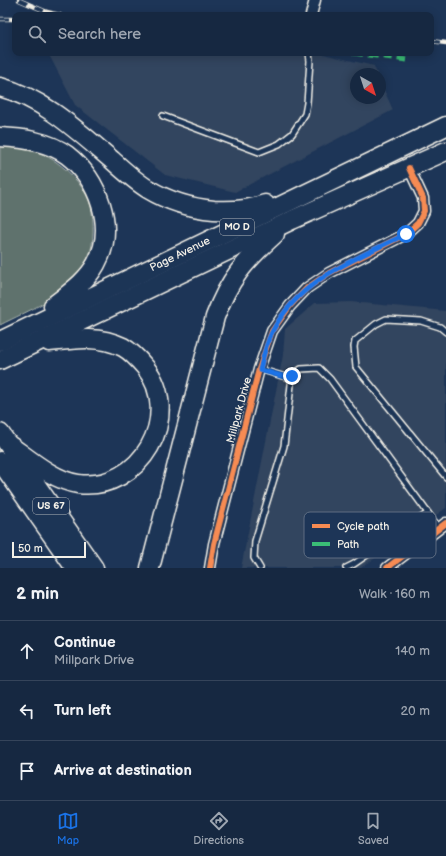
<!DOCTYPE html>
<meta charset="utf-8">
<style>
:root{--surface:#162841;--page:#1f3048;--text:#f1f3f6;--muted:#9ea6b1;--line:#35445a;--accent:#1a73e8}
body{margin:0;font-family:"Balsamiq Sans",sans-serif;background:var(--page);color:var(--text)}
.compass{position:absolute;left:350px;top:68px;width:36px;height:36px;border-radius:50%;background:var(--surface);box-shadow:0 2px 10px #0003;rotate:141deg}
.scale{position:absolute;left:12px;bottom:10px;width:74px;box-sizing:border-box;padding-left:4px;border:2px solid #f4f1e8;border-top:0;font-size:11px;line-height:14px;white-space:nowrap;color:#f4f1e8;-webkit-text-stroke:3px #1d3557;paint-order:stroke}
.stop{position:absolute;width:12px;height:12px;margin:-9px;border:3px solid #1a73e8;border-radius:50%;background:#fff}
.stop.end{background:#1a73e8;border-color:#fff;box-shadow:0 1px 4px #0008}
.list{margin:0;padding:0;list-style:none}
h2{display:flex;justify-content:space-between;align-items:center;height:52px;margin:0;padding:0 16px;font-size:17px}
h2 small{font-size:13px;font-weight:400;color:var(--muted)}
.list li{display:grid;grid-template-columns:26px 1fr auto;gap:12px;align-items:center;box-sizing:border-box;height:60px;padding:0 16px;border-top:1px solid var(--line)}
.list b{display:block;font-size:15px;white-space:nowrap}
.list p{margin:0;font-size:13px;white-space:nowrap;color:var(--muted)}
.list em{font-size:13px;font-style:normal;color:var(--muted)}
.icon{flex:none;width:22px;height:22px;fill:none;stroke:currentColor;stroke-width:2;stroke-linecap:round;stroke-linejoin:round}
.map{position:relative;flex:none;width:446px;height:568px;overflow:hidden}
.search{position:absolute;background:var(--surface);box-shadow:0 2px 10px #0003;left:12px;right:12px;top:12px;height:44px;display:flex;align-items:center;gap:10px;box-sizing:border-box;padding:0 14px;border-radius:8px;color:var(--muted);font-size:15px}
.sheet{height:232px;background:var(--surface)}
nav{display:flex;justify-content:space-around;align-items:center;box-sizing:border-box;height:56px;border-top:1px solid var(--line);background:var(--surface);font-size:11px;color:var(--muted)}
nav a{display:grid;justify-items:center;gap:2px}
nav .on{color:var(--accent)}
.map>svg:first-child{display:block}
.built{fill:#31445e}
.green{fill:#5e726d;stroke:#a9b2aa}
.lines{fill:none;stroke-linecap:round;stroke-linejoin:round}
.lane-casing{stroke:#f4f1e8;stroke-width:8}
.street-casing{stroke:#f4f1e8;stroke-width:13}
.highway-casing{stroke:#f4f1e8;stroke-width:21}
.lane{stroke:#1d3557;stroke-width:5}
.street{stroke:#1d3557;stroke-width:10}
.highway{stroke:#1d3557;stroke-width:18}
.rail-casing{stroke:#f4f1e8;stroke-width:4.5}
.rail{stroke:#1d3557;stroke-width:3;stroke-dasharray:9;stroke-linecap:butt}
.quiet{stroke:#3abd76;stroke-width:5;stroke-dasharray:10 5;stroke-linecap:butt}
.cycleway-casing{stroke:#1d3557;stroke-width:8}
.cycleway{stroke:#f68b52;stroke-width:6}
.route{stroke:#1a73e8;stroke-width:5}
.labels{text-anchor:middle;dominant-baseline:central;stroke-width:3;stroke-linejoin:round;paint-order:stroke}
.shield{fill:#1d3557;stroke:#b4b9bc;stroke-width:1}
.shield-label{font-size:10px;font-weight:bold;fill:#f4f1e8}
.street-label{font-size:11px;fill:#f4f1e8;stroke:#1d3557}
.key{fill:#1d3557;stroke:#5e6d82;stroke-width:1}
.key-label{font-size:11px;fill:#f4f1e8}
</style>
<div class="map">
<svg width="446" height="568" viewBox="0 0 446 568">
<rect width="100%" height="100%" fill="#1d3557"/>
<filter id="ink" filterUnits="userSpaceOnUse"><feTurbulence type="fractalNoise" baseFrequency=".025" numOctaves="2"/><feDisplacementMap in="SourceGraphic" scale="8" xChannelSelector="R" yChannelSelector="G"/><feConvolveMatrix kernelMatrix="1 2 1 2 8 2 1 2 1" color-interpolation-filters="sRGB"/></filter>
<g filter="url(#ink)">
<g class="built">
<polygon points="48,53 319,53 374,66 377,74 356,74 356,98 380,98 380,81 393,110 235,192 165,175 75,105"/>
<polygon points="351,302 446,311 446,508 414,531 361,568 241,568 283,355 285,329 315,303"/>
</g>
<path class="green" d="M0,147c14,0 29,0 42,7 18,8 34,23 44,40 8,13 8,36 6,50 -1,8 -6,19 -10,25 -19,29 -53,41 -82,56z"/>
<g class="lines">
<g class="lane-casing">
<g id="lane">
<polyline points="163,116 259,152 279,144 292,134 305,114 307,103 310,61 309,53"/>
<polyline points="446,332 440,327 421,321 386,319 376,324 355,341 354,347 356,367 446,477"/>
<polyline points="259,369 289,378 301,369 319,368 330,379 439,528"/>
<polyline points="260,568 254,558 255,541 284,446 292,376"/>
<polyline points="346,568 354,564 428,513"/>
</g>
</g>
<g class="street-casing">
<g id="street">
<polyline points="311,15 315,0"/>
<polyline points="210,568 214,544 259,369 272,331 290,306 307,288 329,273 406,234 418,223 424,211 423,198 409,168"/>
<polyline points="387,568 446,523"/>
</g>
</g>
<g class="highway-casing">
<g id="highway">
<path d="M0,87c43,11 79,45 112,73 11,10 23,21 36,29 20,12 43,19 66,21 18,1 35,0 51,-6"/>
<path d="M0,137c22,1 48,4 67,18 31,24 50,72 29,109 -10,18 -27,29 -43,42"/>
<polyline points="0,341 446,126"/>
<polyline points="0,360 292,220 446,151"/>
<polyline points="0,433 94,568"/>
<path d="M8,444c20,14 46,37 70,40 62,8 106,-68 67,-117 -6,-7 -13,-15 -22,-20 -24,-12 -49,-8 -74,-5"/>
<polyline points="0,461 75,568"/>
<path d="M150,568l65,-251c14,-38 30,-56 60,-83"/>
</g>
</g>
<use href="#lane" class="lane"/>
<use href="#street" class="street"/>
<use href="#highway" class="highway"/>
<g class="rail-casing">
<g id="rail">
<polyline points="19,0 47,12 60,15"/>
<polyline points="0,19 15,19"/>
<polyline points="431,41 446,43"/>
</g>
</g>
<use href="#rail" class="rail"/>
<polyline class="quiet" points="353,53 407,60"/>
<g class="cycleway-casing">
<g id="cycleway">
<polyline points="210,568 214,544 259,369 272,331 290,306 307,288 329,273 406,234 418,223 424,211 423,198 409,168"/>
<polyline points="387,568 446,523"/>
</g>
</g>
<use href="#cycleway" class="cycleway"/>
</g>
</g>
<g class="lines" filter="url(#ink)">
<path class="route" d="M292,376l-3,2 -29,-8c3,-13 6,-27 12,-38 27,-53 84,-73 134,-98"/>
</g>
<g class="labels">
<g class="shield">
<rect x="220" y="219" width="34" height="16" rx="3"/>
<rect x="33" y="498" width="36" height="16" rx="3"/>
</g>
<g class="shield-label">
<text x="237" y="227">MO D</text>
<text x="51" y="506">US 67</text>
</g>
<g class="street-label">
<text transform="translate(180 254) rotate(-26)">Page Avenue</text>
<text transform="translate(239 410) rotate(-75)">Millpark Drive</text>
</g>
</g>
<rect x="304" y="512" width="132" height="46" rx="6" class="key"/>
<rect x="312" y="524" width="18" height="4" fill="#f68b52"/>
<rect x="312" y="542" width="18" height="4" fill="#3abd76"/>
<g class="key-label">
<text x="337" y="530">Cycle path</text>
<text x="337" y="548">Path</text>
</g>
</svg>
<svg class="compass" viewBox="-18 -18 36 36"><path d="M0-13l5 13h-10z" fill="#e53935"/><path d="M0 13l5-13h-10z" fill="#9ea6b1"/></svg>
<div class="scale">50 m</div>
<div class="stop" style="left:406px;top:234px"></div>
<div class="stop end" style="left:292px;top:376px"></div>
<div class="search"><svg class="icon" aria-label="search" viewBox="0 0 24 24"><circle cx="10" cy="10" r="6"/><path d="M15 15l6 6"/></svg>Search here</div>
</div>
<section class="sheet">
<h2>2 min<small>Walk · 160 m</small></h2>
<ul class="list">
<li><svg class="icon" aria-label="ahead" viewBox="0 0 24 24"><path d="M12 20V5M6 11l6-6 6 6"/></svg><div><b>Continue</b><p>Millpark Drive</p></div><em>140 m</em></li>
<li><svg class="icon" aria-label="left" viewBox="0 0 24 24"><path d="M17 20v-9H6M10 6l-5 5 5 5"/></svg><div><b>Turn left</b></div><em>20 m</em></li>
<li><svg class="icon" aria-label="arrive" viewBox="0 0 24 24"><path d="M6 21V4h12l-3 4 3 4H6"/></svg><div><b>Arrive at destination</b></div></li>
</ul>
</section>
<nav>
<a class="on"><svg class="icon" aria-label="map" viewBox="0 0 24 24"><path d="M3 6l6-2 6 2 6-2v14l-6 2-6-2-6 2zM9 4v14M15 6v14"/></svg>Map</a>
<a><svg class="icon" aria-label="directions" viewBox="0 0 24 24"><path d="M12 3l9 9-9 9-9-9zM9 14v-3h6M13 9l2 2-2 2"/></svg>Directions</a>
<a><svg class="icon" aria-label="saved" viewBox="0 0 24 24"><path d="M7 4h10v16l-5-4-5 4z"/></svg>Saved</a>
</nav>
